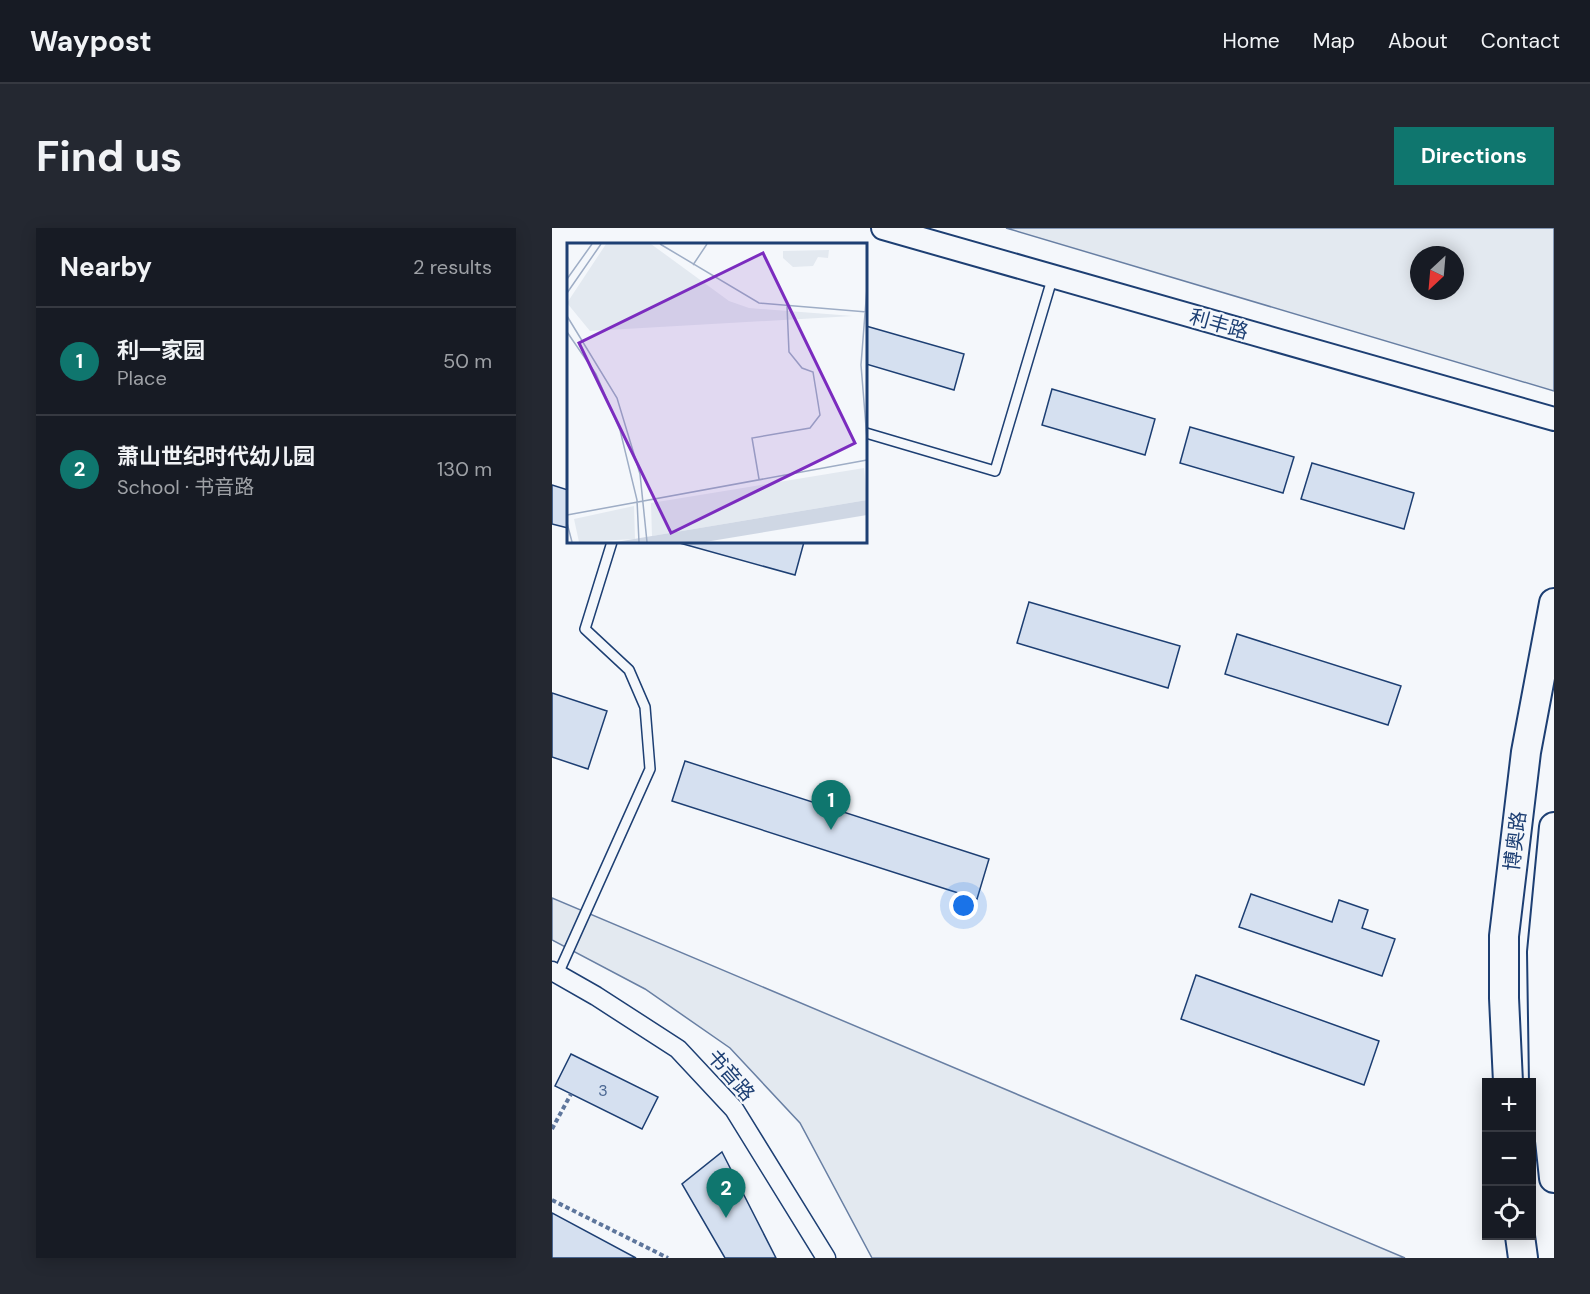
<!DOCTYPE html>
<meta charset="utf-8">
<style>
:root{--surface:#171b24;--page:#242831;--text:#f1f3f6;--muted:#9ea1a6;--line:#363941;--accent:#0f766e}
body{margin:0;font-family:"DM Sans","Noto Sans SC",sans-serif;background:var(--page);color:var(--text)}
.controls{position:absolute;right:18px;bottom:18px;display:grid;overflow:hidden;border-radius:0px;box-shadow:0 3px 15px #0003}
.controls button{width:54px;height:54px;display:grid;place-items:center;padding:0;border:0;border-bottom:2px solid var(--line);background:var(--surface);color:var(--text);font:30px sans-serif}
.compass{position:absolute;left:858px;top:18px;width:54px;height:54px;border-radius:50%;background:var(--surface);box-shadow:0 3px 15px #0003;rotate:206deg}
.you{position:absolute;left:412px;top:678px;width:21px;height:21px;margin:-15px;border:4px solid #fff;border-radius:50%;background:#1a73e8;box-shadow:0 0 0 9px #1a73e833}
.badge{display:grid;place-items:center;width:39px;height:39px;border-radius:50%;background:var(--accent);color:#fff;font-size:20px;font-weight:700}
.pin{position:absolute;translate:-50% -50px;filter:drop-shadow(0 2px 3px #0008)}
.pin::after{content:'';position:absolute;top:32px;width:21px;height:18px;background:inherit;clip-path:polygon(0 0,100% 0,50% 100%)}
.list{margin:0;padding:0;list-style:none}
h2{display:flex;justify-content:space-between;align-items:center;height:78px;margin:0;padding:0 24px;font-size:26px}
h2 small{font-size:20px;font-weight:400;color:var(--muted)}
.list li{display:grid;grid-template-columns:39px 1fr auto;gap:18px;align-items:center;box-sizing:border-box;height:108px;padding:0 24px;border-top:2px solid var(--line)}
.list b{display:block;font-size:22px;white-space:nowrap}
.list p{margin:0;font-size:20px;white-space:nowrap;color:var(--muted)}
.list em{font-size:20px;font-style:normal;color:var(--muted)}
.icon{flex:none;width:33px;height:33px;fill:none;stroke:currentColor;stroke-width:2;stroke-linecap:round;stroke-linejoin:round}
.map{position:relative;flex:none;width:1002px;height:1030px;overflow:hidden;border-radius:0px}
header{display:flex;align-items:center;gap:36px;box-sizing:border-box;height:84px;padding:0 30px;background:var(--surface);border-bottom:2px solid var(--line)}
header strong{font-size:28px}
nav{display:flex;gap:33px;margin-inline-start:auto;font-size:21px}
.intro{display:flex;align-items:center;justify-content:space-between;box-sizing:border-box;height:144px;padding:0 36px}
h1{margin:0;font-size:42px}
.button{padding:15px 27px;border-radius:0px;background:var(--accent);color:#fff;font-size:21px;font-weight:700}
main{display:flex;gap:36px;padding:0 36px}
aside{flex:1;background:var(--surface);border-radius:0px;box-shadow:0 3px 15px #0003}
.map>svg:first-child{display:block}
.green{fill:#e3e9f0;stroke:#687fa3;stroke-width:1.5;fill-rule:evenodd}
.building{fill:#d5e0f0;stroke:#1d3f73;stroke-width:1.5}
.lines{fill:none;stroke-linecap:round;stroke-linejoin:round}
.service-casing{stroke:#1d3f73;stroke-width:12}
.minor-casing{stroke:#1d3f73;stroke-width:21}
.tertiary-casing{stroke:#1d3f73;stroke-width:26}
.primary-casing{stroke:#1d3f73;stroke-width:32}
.path{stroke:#5e769c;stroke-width:4;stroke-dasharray:4.5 3;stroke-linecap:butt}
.service{stroke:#f4f7fb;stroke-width:9}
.minor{stroke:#f4f7fb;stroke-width:18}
.tertiary{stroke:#f4f7fb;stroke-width:22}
.primary{stroke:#f4f7fb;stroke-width:28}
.labels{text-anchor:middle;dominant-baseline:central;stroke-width:4.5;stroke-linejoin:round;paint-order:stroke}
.number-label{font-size:16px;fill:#4b6792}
.street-label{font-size:20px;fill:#1d3f73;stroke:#f4f7fb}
.inset-road{fill:none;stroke:#9eadc5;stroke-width:1.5}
.view{fill:#7b2cbf;fill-opacity:0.15;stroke:#7b2cbf;stroke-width:3}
.inset-edge{fill:none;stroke:#1d3f73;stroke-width:3}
</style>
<header>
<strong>Waypost</strong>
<nav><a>Home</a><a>Map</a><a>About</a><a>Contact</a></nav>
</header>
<div class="intro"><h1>Find us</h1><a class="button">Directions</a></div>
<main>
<aside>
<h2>Nearby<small>2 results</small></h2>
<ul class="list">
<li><span class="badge">1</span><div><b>利一家园</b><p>Place</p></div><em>50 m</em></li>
<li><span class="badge">2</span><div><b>萧山世纪时代幼儿园</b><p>School · 书音路</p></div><em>130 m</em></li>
</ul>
</aside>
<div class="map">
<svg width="1002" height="1030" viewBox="0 0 1002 1030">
<rect width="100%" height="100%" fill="#f4f7fb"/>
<g class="green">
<path d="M454,0h548v163zM867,27h36v36h-36z"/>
<polygon points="0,670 853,1030 320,1030 248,895 178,820 93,761 0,712"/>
</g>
<g class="building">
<polygon points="314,98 412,126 402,162 314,136"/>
<polygon points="500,161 603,191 593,227 490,197"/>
<polygon points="638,199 742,229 731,265 628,235"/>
<polygon points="760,235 862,265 852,301 749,271"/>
<polygon points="0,257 16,262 16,300 0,296"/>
<polygon points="124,314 252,314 243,347"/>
<polygon points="477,374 628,418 616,460 465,415"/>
<polygon points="685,406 849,458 836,497 673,446"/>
<polygon points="0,465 55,483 36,541 0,529"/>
<polygon points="133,533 437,631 425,671 120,573"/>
<polygon points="699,666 780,694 787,672 816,682 810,700 843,711 830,748 687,699"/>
<polygon points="644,747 827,813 812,857 629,791"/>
<polygon points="19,826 106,869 90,901 3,858"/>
<polygon points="170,924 224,1030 173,1030 130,956"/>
<polygon points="0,985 84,1030 0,1030"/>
</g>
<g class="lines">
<g class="service-casing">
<g id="service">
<polyline points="314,205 443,243 501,48"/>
<polyline points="6,746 98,541 93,479 77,442 33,401 60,314"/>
</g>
</g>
<g class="minor-casing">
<polyline id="minor" points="0,743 44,768 126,821 182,881 274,1030"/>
</g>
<g class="tertiary-casing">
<polyline id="tertiary" points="331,0 1002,191"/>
</g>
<g class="primary-casing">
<g id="primary">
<polyline points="1002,599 990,724 992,856 1002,950"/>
<polyline points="956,854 952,770 952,708 974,524 1002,375"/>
<polyline points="968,1008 971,1030"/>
</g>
</g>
<g class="path">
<polyline points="0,901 19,866"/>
<polyline points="0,972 116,1030"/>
</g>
<use href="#service" class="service"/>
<use href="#minor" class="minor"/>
<use href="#tertiary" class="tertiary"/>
<use href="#primary" class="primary"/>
</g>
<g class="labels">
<g class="number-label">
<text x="51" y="862">3</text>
</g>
<g class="street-label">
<text transform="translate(667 96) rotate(16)">利丰路</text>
<text transform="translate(963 613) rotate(-83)">博奥路</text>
<text transform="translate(179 847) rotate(49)">书音路</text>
</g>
</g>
<g transform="translate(15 15)">
<rect width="300" height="300" fill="#f4f7fb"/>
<path d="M39,1h45l78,57 20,7 104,8 -263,15 -23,-28zM262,7l-1,8 -10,-1 -5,9 -20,1 -10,-9v-7zM297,225l3,32 -215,36 -1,-33zM67,263l1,33 -56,3 -5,-23z" fill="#e3e9f0"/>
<path d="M300,257v15l-162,27h-89z" fill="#cfd7e4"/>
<path class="inset-road" d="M93,1l99,59 108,9M126,22l14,-21M0,36l25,-35M300,45l-6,77 6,74M0,50l34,-49M0,73l50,82 23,76 7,68M0,89l29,42 24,56 17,70 2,42M300,89v56M192,236l-7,-41 58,-10 10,-13 -7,-43 -11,-4 -13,-16 -2,-46M0,272l300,-55M0,280l5,19"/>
<path class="view" d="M196,10l92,190 -184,90 -92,-190z"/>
<rect width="300" height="300" class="inset-edge"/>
</g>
</svg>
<div class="controls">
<button>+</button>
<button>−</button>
<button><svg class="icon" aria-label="locate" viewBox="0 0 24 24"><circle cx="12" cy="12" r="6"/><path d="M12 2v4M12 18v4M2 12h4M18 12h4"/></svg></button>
</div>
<svg class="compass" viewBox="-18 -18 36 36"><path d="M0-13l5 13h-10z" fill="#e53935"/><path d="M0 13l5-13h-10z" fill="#9ea1a6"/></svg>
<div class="you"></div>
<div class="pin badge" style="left:279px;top:602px">1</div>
<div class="pin badge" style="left:174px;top:990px">2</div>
</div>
</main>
